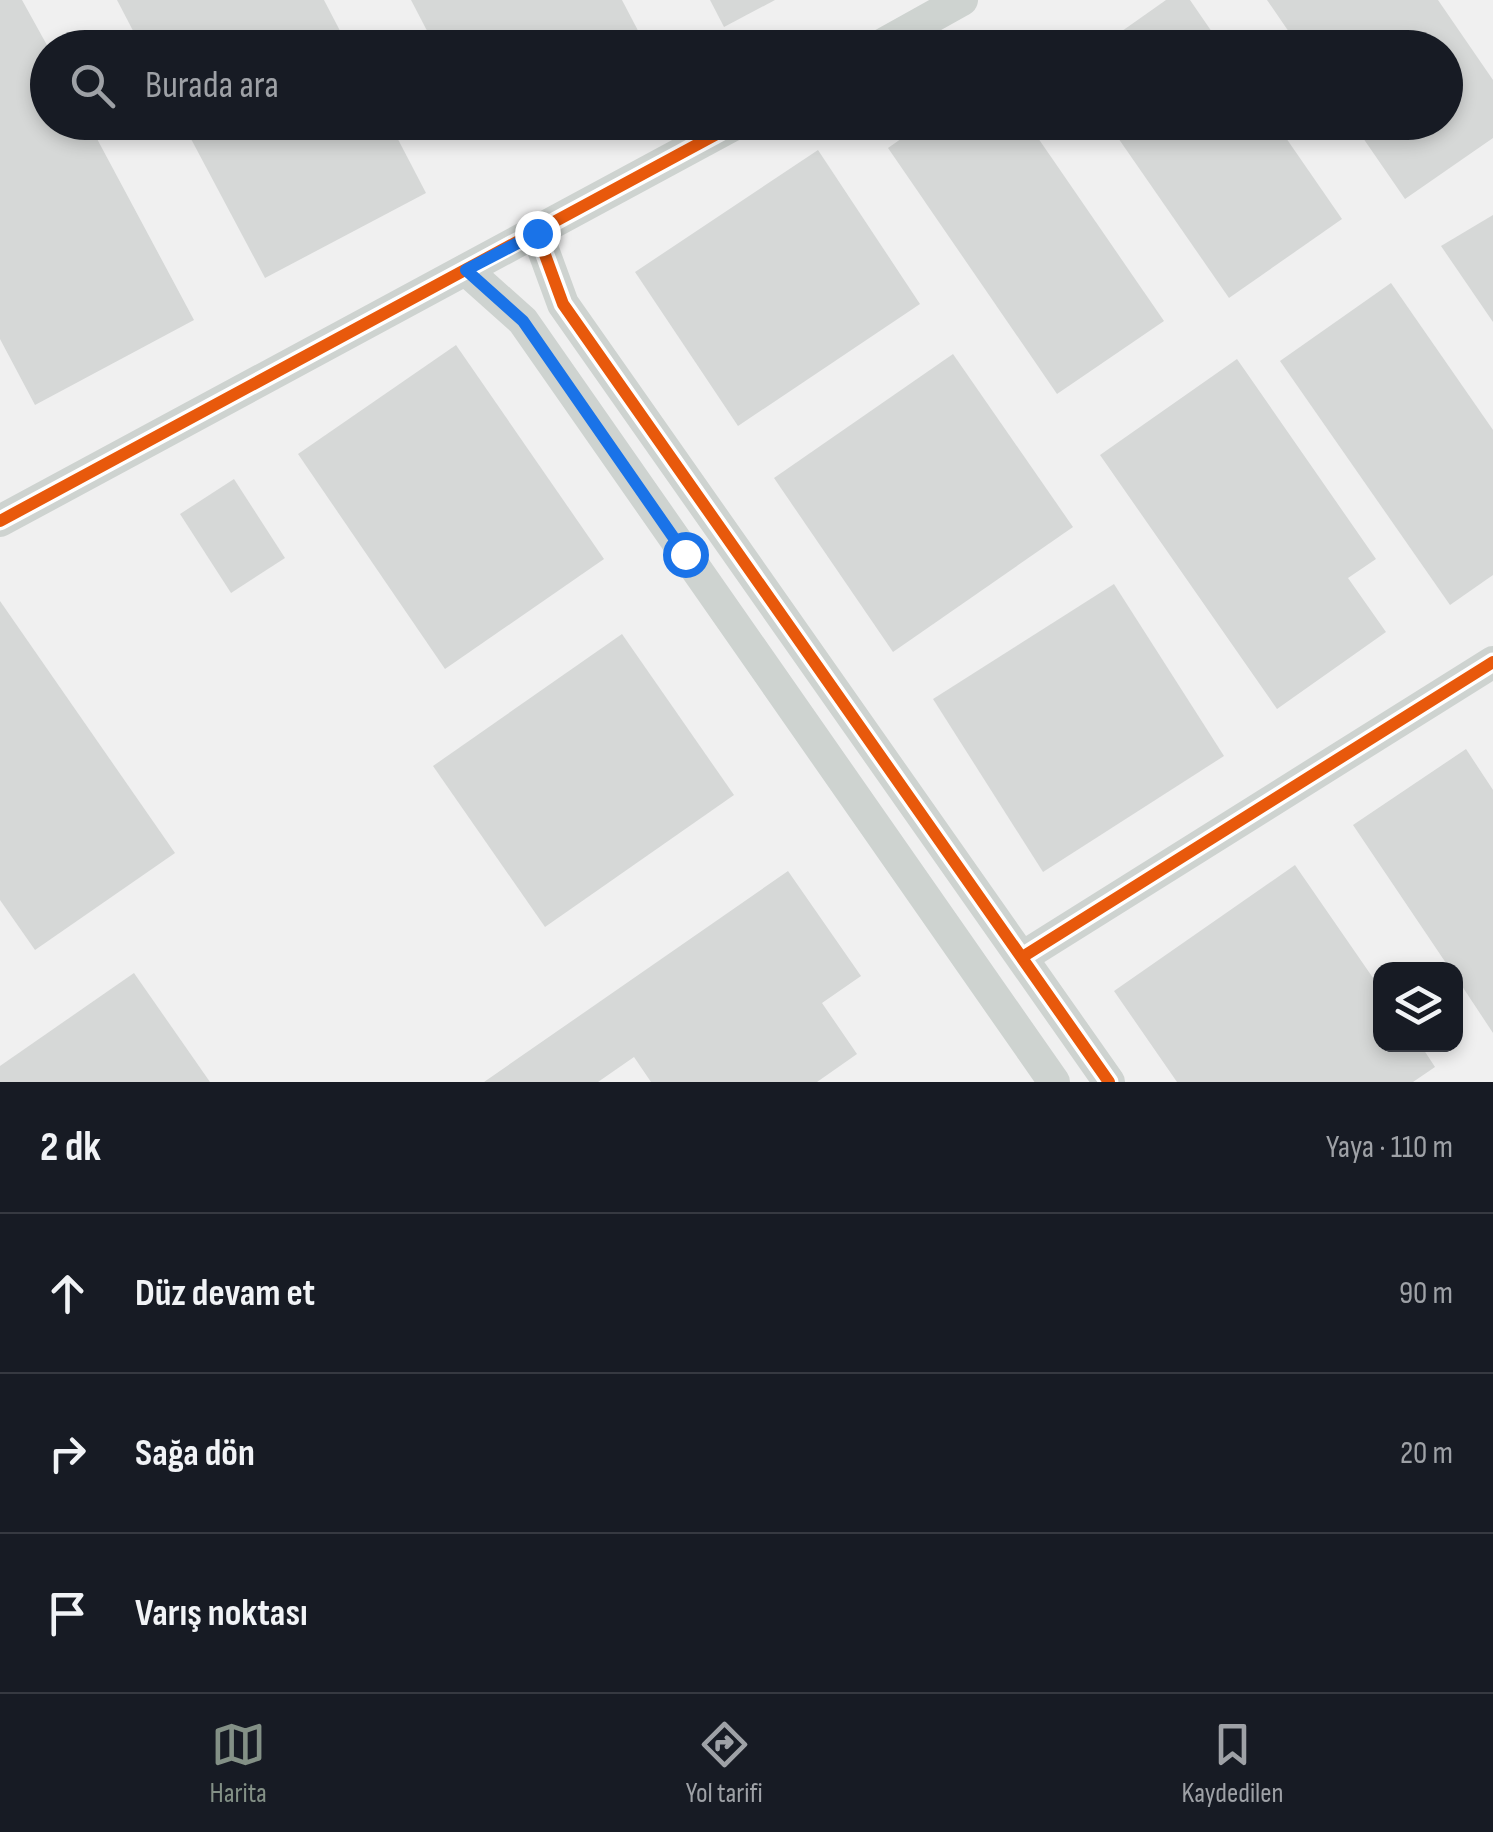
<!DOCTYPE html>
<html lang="tr">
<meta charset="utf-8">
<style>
:root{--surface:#171b24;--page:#242831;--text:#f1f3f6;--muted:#9ea1a6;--line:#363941;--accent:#839086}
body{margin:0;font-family:"Sofia Sans Condensed",sans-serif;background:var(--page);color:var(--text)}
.controls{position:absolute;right:30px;bottom:30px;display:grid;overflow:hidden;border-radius:20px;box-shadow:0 5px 15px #0003}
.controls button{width:90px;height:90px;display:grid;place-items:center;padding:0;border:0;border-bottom:2px solid var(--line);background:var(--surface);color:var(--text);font:50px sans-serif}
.stop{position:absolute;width:30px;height:30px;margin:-22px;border:8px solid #1a73e8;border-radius:50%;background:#fff}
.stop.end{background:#1a73e8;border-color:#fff;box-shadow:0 2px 10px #0008}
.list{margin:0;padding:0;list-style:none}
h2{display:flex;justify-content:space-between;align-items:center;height:130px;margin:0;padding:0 40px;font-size:42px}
h2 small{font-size:32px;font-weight:400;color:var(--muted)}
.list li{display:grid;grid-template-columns:65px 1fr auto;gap:30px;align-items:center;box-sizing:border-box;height:160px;padding:0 40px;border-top:2px solid var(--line)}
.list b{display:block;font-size:38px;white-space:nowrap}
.list em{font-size:32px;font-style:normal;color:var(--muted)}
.icon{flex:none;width:55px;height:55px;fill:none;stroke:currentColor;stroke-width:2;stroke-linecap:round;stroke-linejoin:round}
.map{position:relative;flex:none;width:1493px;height:1082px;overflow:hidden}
.search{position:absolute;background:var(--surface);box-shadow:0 5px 15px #0003;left:30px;right:30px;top:30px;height:110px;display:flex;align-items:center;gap:25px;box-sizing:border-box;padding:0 35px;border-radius:55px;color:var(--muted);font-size:38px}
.sheet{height:610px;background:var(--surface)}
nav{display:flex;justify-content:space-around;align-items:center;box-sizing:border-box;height:140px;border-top:2px solid var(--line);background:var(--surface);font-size:28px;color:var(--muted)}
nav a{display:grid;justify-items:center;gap:5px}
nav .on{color:var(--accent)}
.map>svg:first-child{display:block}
.building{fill:#d6d8d7}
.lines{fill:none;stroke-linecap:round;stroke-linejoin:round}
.minor{stroke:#ced3d0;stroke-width:32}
.cycleway-casing{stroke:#fff;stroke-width:19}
.cycleway{stroke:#e8590c;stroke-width:12}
.route{stroke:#1a73e8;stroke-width:12}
</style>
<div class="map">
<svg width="1493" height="1082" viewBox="0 0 1493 1082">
<rect width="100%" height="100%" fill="#f0f0f0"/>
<g class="building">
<polygon points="0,0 22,0 48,47 48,122 88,122 194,320 35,405 0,339"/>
<polygon points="117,0 324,0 349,48 142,48"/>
<polygon points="411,0 622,0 644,42 634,48 436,48"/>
<polygon points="710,0 775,0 724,27"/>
<polygon points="1166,0 1190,0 1223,48 1098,48"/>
<polygon points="1267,0 1438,0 1493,80 1493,138 1405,199 1352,122 1446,122 1446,48 1300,48"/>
<polygon points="182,122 389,122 426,193 265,278"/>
<polygon points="925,122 1027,122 1164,321 1057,394 888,148"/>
<polygon points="1107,122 1275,122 1342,219 1229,298"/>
<polygon points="818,150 920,304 738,426 635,272"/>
<polygon points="1493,215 1493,322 1441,246"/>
<polygon points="1391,283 1493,430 1493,575 1450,605 1280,361"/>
<polygon points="456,345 604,559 445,669 298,454"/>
<polygon points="953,354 1073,527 893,652 774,478"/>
<polygon points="1237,359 1376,559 1348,578 1386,632 1277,709 1100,455"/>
<polygon points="234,479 285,558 231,593 180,514"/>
<polygon points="1114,584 1224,756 1043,872 933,699"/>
<polygon points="0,601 175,853 35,950 0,900"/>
<polygon points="622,634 734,795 545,927 433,766"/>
<polygon points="1466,749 1493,790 1493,1033 1456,977 1456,969 1450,969 1353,825"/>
<polygon points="1295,865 1380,988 1380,1044 1420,1044 1435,1067 1413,1082 1177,1082 1114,991"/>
<polygon points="788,871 861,976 822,1003 857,1054 817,1082 651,1082 634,1057 598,1082 484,1082"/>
<polygon points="134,973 210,1082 0,1082 0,1066"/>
</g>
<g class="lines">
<g class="minor">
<polyline points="876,48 962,0"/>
<polyline points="537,233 563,304 1109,1082"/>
<polyline points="466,270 523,321 1054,1082"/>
<polyline points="0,521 739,122"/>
<polyline points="1024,956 1493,662"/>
</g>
<g class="cycleway-casing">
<g id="cycleway">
<polyline points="537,233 563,304 1109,1082"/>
<polyline points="0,521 739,122"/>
<polyline points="1024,956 1493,662"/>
</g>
</g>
<use href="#cycleway" class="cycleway"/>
</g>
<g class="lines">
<polyline class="route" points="537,233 466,270 523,321 685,554"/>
</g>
</svg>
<div class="controls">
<button><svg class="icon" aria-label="layers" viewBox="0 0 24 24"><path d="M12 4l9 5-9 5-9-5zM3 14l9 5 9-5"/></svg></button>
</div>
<div class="stop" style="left:685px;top:554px"></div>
<div class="stop end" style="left:537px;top:233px"></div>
<div class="search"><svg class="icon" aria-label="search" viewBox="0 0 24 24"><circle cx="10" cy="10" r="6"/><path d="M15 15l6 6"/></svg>Burada ara</div>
</div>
<section class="sheet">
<h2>2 dk<small>Yaya · 110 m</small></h2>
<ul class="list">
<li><svg class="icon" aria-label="ahead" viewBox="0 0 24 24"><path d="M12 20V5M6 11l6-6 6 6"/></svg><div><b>Düz devam et</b></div><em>90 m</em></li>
<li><svg class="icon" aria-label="right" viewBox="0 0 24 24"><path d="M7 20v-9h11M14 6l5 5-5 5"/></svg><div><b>Sağa dön</b></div><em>20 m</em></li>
<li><svg class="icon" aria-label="arrive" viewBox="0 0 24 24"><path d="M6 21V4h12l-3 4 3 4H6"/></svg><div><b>Varış noktası</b></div></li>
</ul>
</section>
<nav>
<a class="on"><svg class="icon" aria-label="map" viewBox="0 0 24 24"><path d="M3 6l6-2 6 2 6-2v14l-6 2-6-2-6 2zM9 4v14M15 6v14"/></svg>Harita</a>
<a><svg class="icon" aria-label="directions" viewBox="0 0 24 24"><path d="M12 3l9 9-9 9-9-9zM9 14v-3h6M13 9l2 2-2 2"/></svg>Yol tarifi</a>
<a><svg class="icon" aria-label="saved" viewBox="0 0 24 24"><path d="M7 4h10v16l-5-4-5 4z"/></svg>Kaydedilen</a>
</nav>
